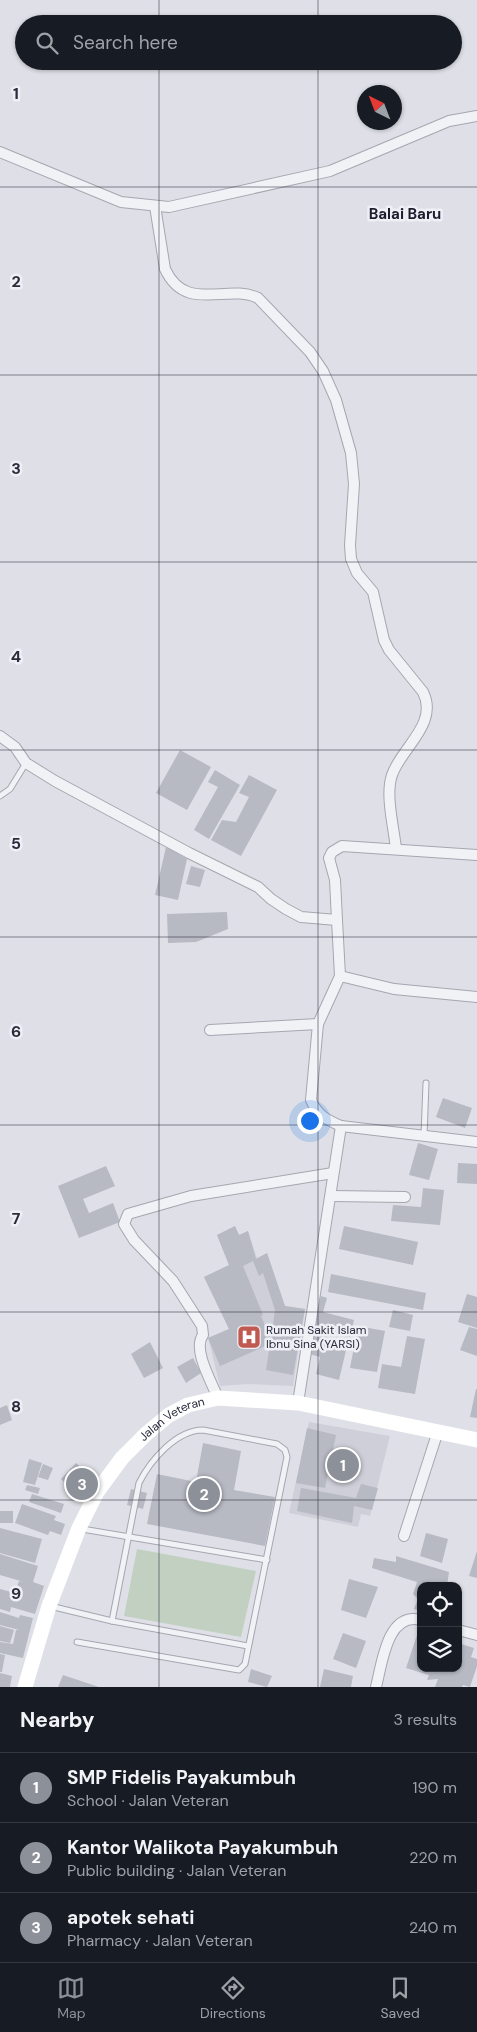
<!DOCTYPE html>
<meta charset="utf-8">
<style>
:root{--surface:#171b24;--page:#20242c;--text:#f1f3f6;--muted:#9ea1a6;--line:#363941;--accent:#8c9099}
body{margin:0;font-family:"DM Sans",sans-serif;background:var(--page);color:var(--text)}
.controls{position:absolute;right:15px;bottom:15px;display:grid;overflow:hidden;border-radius:10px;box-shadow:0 1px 4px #0004}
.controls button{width:45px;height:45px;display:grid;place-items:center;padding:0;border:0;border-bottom:1px solid var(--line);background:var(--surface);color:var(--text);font:25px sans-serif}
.compass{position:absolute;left:357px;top:85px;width:45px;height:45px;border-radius:50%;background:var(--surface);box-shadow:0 1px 4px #0004;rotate:318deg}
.you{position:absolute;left:309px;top:1120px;width:18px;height:18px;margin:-12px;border:4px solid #fff;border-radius:50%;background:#1a73e8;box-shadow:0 0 0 8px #1a73e833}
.badge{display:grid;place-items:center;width:32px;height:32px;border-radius:50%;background:var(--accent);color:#fff;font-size:16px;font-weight:700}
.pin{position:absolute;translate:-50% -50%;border:2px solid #fff;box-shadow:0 1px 5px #0006}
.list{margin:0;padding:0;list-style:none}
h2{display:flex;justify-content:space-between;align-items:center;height:65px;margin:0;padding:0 20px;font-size:21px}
h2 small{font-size:16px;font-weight:400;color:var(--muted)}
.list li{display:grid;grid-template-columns:32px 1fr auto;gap:15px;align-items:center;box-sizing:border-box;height:70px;padding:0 20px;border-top:1px solid var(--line)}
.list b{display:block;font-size:19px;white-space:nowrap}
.list p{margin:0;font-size:16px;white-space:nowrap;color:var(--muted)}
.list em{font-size:16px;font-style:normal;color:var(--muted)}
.icon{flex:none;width:28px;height:28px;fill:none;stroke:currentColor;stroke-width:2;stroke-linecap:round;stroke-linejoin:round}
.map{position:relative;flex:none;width:477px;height:1687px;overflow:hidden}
.search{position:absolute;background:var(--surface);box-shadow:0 1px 4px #0004;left:15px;right:15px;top:15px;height:55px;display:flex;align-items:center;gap:12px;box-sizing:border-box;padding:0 18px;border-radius:28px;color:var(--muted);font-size:19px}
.sheet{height:275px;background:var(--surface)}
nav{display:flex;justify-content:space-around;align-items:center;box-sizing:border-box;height:70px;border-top:1px solid var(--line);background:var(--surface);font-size:14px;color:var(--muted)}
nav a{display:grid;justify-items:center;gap:2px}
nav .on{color:var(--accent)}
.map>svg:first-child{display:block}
.built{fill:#cecfd8}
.green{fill:#c1d0c1}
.building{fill:#b7b9c3;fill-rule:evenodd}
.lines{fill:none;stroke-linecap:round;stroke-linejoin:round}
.lane-casing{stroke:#a5a6b0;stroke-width:7}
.street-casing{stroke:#a5a6b0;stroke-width:12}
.lane{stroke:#f1f2f6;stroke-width:5}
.street{stroke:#f1f2f6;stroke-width:10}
.secondary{stroke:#fff;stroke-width:15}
.grid{fill:none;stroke:#2a2c3c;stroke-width:1;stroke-opacity:0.55}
.labels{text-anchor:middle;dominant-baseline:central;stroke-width:5;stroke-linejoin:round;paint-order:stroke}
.poi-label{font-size:12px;fill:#2a2c3c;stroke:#eef0f5;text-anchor:start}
.street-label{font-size:12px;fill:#2a2c3c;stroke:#eef0f5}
.quarter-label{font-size:15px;font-weight:bold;fill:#1c1e2d;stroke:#eef0f5}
.grid-label{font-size:16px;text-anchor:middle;font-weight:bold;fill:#2a2c3c;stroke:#eef0f5;stroke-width:5;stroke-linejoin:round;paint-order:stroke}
</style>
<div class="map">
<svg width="477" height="1687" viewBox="0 0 477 1687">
<rect width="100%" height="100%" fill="#dfe0e7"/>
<g class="built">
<polygon points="235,1226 239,1235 248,1231 257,1258 267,1253 285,1306 305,1309 293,1386 248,1384 220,1386 208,1338 229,1329 204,1277 229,1265 217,1235"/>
<polygon points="309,1422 390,1436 370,1516 361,1514 358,1527 289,1513"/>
</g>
<polygon class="green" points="137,1549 256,1571 241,1637 124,1616"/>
<g class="building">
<polygon points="180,750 211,767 187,810 156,793"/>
<polygon points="215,770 240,785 209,839 194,830 218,787 208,782"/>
<polygon points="249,775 277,790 241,856 211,840 222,820 236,822 249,797 239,793"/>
<polygon points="166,847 187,859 178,900 155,895"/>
<polygon points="191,866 205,870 200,887 186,884"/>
<polygon points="227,912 228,929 196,942 168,943 167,914"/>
<polygon points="443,1098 472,1108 465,1128 436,1117"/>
<polygon points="418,1143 438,1149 429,1180 409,1175"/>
<polygon points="458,1163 477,1164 477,1184 457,1183"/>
<polygon points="106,1166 115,1186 83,1199 89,1213 113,1203 120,1222 79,1238 58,1186"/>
<polygon points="423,1188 444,1190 440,1225 391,1221 393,1205 421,1207"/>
<path d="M235,1226l4,9 9,-4 8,28 11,-6 18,53 20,3 -12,66 -27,-5 4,-26 -50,22 -12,-28 21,-9 -25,-52 25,-12 -12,-30zM253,1261l6,15 4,-3 12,37 -4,30 -10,-24 2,-1 -20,-49z"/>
<polygon points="344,1226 418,1242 413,1265 339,1249"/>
<polygon points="331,1274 426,1293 423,1310 328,1292"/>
<polygon points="467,1294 477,1297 477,1328 458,1322"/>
<polygon points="321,1296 327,1298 323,1312 354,1320 350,1337 328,1332 326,1341 347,1346 339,1380 316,1374 320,1357 306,1353"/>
<polygon points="393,1310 413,1315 410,1331 389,1327"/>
<polygon points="358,1326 385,1331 377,1372 350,1368"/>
<polygon points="469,1327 477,1329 477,1356 460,1350"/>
<polygon points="407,1336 425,1339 415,1394 378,1388 382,1364 401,1367"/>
<polygon points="150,1342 163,1368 144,1378 131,1354"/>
<polygon points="193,1358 201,1373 186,1383 177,1367"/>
<polygon points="476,1389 477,1389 477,1418 470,1417"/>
<polygon points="7,1405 12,1420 0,1425 0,1408"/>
<polygon points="307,1428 336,1435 325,1488 296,1483"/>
<polygon points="203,1443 241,1451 234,1490 275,1497 265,1546 147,1524 157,1474 196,1482"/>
<polygon points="29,1459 42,1463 35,1485 23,1482"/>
<polygon points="76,1463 93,1478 77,1495 61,1479"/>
<polygon points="43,1464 53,1468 48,1480 38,1477"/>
<polygon points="361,1484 378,1488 372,1510 354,1506 352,1523 297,1511 301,1488 356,1498"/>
<polygon points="27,1485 40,1488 38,1494 25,1490"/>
<polygon points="131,1489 147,1493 143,1509 127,1505"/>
<polygon points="32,1494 64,1504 61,1513 29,1502"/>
<polygon points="22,1504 56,1516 54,1520 65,1524 61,1535 50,1531 48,1535 15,1523"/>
<rect x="0" y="1511" width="13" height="12"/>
<polygon points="0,1528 42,1539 35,1563 0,1553"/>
<polygon points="426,1533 448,1539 442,1563 420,1556"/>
<polygon points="477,1551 477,1578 469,1576"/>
<polygon points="0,1554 38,1566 33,1582 44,1586 35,1614 11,1607 10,1612 0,1609 0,1589 15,1593 13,1603 16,1593 20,1594 15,1592 19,1581 24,1582 0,1575"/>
<polygon points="396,1556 449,1572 447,1586 421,1586 421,1611 414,1609 418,1599 413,1594 417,1582 372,1568 374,1558 396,1562"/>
<polygon points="349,1579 378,1587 366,1618 341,1610"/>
<polygon points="0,1612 19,1618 20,1615 33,1618 23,1658 0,1653 0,1642 13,1644 16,1630 19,1630 0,1625"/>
<polygon points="0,1626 14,1630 10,1643 0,1641"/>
<polygon points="419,1629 421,1630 421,1668 458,1668 458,1643 474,1648 471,1657 477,1659 477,1666 470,1687 463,1685 462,1687 435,1687 438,1679 427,1680 429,1675 406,1668"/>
<polygon points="343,1633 366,1641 356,1668 333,1659"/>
<polygon points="0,1654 5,1655 2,1672 0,1672"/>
<polygon points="251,1669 272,1676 267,1687 248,1682"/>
<polygon points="324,1669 353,1676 351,1687 320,1687"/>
<polygon points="0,1673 12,1676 10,1687 0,1687"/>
<polygon points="63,1675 99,1687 58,1687"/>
</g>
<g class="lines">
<g class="lane-casing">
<g id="lane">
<polyline points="0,796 10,789 26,763"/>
<polyline points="424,1136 426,1083"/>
<polyline points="82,1529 267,1560"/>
<polyline points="50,1606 112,1621 248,1646"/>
<path d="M77,1642l162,28 6,-6 42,-207 -2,-7 -8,-6 -74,-14c-27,0 -53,31 -64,53l-27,138"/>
</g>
</g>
<g class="street-casing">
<g id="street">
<polyline points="0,152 121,202 169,207 330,171 449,121 477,116"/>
<path d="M155,206l10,63c21,45 62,14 93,29l52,54 13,19 13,29 15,53 3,31 -4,61 1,14 6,14 16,19 11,48 5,10 34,42c16,32 -22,56 -31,83 -7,20 2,53 4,74"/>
<path d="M0,736l15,11 11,16 29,18 134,72 69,34 13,12 15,10 15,8 36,3 3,56 -22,48 -7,76c6,15 16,20 30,26l136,16"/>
<polyline points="337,920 335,880 329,858 332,852 342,846 477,855"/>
<polyline points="340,976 394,989 477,997"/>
<polyline points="210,1030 318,1024"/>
<polyline points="331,1196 405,1197"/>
<path d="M218,1398c-6,-15 -26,-49 -15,-63l-1,-9 -29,-45 -39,-41 -10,-16 4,-10 63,-18 142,-23"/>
<polyline points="298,1403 341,1126"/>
<polyline points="404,1536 438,1431"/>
<polyline points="458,1630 477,1635"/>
<path d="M376,1687c6,-23 11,-76 45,-67"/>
</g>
</g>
<use href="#lane" class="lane"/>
<use href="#street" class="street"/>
<path class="secondary" id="s1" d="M25,1687l24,-81 30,-78 18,-36 25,-34 24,-24 23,-19 19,-10 30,-7 80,5 179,37"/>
</g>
<path class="grid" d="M159,0v24M318,0v24M159,61v1626M318,61v1626M0,187h477M0,375h477M0,562h477M0,750h477M0,937h477M0,1125h477M0,1312h477M0,1500h477"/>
<defs>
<g id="hospital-square" transform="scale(1.25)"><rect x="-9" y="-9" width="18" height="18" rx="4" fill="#c05a50" stroke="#eef0f5"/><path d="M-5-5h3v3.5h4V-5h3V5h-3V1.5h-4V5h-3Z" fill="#fff"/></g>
</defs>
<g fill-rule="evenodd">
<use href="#hospital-square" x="249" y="1337"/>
</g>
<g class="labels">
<g class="poi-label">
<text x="266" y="1330">Rumah Sakit Islam<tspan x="266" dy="14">Ibnu Sina (YARSI)</tspan></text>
</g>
<g class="street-label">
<text stroke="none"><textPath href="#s1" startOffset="315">Jalan Veteran</textPath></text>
</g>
<g class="quarter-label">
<text x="405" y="214">Balai Baru</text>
</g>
</g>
<g class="grid-label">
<text x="16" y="99">1</text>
<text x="16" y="287">2</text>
<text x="16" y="474">3</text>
<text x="16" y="662">4</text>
<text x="16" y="849">5</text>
<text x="16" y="1037">6</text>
<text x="16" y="1224">7</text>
<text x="16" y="1412">8</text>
<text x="16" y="1599">9</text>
</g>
</svg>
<div class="controls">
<button><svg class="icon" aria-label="locate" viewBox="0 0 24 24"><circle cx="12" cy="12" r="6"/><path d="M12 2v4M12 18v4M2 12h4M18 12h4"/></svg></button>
<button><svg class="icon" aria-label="layers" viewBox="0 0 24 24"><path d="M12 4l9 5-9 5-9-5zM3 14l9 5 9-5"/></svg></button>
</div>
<svg class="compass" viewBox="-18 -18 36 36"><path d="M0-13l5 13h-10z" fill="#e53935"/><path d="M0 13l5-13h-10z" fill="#9ea1a6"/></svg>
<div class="you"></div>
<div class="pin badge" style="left:343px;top:1465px">1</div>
<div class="pin badge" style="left:204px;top:1494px">2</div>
<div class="pin badge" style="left:82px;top:1484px">3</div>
<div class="search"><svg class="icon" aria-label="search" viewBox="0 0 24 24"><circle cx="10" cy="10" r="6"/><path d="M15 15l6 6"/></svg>Search here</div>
</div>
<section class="sheet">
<h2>Nearby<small>3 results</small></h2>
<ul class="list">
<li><span class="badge">1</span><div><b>SMP Fidelis Payakumbuh</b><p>School · Jalan Veteran</p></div><em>190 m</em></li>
<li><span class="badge">2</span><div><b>Kantor Walikota Payakumbuh</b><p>Public building · Jalan Veteran</p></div><em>220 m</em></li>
<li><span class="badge">3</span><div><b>apotek sehati</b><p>Pharmacy · Jalan Veteran</p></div><em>240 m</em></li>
</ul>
</section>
<nav>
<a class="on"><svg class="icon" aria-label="map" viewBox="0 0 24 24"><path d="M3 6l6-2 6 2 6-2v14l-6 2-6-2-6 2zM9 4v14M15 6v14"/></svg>Map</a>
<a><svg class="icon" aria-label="directions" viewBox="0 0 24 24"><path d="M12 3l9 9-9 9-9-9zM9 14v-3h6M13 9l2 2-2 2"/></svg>Directions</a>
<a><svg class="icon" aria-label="saved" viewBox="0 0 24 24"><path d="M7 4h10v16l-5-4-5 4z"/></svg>Saved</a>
</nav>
